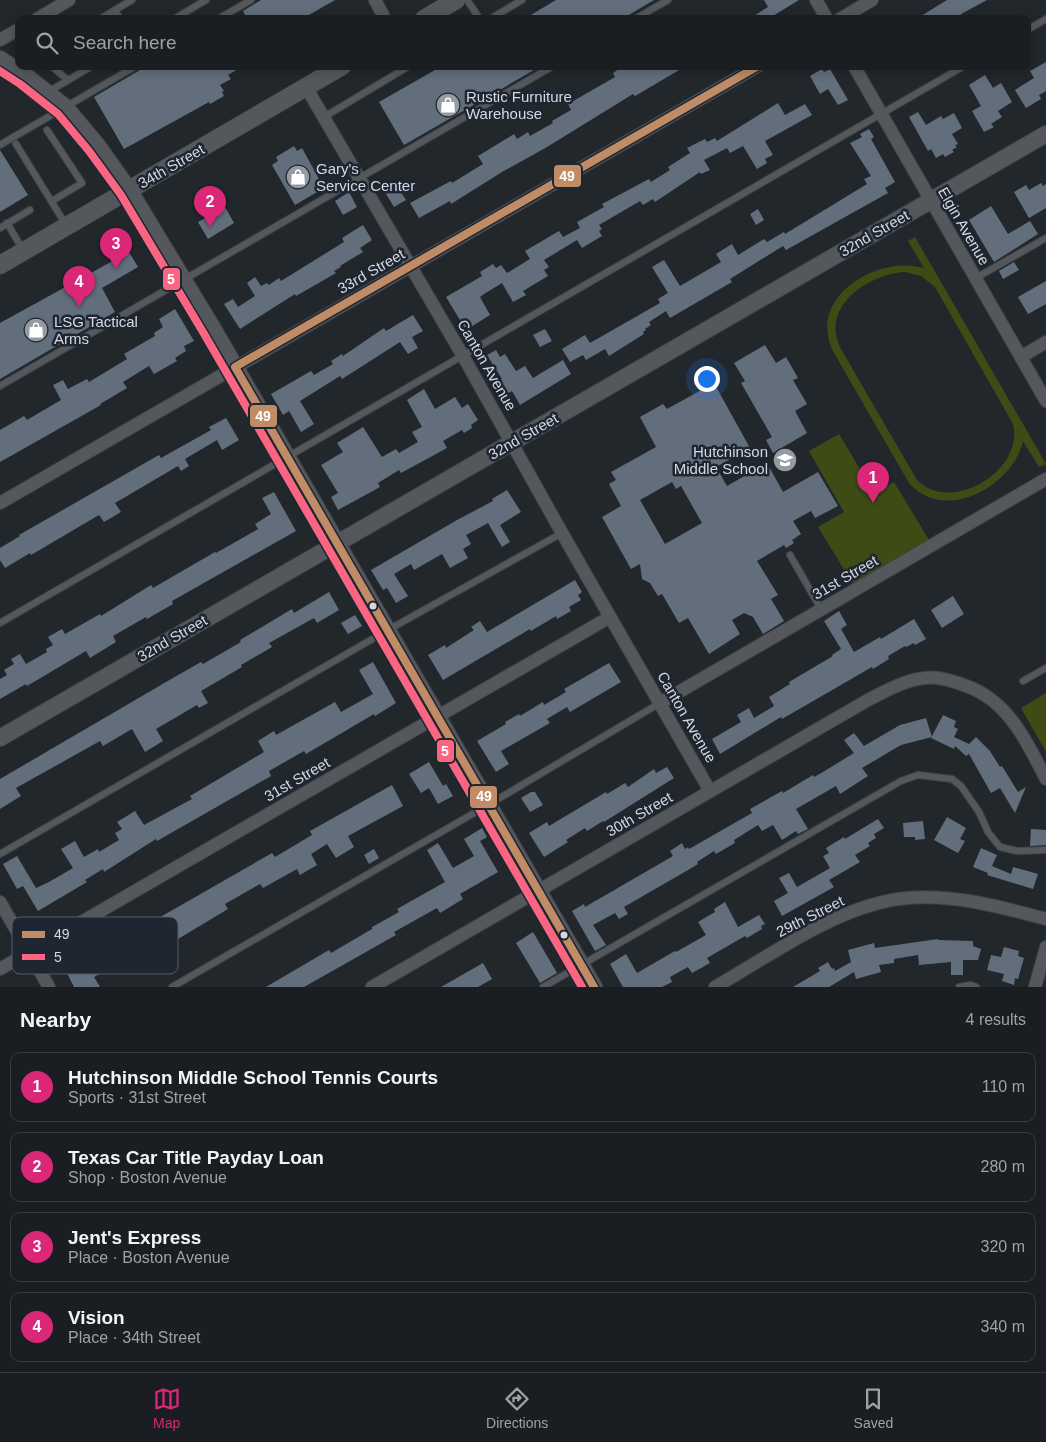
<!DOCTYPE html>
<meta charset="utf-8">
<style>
:root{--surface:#1a1d21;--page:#272a2e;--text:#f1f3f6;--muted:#9fa2a5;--line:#383b3f;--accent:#db2777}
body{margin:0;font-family:Helvetica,sans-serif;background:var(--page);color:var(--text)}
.you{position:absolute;left:706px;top:378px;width:18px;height:18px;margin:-12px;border:4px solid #fff;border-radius:50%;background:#1a73e8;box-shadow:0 0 0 8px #1a73e833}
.badge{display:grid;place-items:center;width:32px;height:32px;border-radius:50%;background:var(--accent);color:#fff;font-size:16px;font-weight:700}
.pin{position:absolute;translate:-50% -41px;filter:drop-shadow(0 1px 2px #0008)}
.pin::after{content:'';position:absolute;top:26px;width:18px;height:15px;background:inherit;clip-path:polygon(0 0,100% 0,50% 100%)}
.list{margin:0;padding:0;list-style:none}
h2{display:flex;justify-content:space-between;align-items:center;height:65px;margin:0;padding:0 20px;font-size:21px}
h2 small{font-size:16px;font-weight:400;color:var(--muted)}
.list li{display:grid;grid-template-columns:32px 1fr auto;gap:15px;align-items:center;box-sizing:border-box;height:70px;margin:0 10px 10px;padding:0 10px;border:1px solid var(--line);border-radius:10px}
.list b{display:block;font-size:19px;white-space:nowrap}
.list p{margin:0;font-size:16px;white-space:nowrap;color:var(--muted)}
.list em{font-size:16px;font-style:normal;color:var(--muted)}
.icon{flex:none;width:28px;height:28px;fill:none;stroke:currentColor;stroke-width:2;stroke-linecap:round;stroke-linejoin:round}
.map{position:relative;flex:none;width:1046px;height:987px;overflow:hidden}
.search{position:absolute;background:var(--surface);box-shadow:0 2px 12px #0003;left:15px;right:15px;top:15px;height:55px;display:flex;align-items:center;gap:12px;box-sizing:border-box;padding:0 18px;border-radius:10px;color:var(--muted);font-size:19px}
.sheet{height:385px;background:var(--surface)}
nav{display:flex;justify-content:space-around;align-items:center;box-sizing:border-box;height:70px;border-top:1px solid var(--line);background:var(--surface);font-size:14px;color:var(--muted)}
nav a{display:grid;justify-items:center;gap:2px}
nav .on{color:var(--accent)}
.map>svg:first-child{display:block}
.green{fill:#3e4b14;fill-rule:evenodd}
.building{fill:#636e7c;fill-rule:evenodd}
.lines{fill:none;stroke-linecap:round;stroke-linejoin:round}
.service-casing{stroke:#404449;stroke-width:8}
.minor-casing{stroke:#404449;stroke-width:14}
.tertiary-casing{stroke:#404449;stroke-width:18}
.secondary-casing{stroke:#404449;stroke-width:19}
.service{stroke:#54585d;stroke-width:6}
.minor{stroke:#54585d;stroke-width:12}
.tertiary{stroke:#54585d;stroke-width:16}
.secondary{stroke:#54585d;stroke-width:18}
.bus-1-casing{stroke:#1d2631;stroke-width:11}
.bus-2-casing{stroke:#1d2631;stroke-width:11}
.bus-1{stroke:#c18c65;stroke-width:8}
.bus-2{stroke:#fa6682;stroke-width:8}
.bus-dot{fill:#d4d9e1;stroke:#1d2631;stroke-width:2}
.labels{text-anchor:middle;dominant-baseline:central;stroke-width:5;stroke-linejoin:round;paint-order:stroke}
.poi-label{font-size:15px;fill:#d4d9e1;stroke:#1d2631;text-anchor:start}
.street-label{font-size:15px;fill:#d4d9e1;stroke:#1d2631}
.key{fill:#1d2631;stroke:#545c66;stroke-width:1}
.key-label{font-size:14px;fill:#d4d9e1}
.line-badge{stroke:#1d2631;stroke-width:2}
.badge-label{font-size:14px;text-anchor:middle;font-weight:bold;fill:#fff}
</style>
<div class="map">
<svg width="1046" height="987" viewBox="0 0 1046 987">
<rect width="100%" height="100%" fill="#22272c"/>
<g class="green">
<path d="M915,237l131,227 -7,3 -16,-26c-10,45 -78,83 -114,42l-75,-130c-29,-54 42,-99 90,-85l-16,-27zM905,272l16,4 14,11 78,137c12,46 -62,91 -96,56l-76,-131c-22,-42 27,-75 64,-77z"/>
<polygon points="839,434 874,493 894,482 932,545 856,589 818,527 844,512 809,451"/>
<polygon points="1046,693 1046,752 1021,708"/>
</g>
<g class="building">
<polygon points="261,0 335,0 302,19 247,19 243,11"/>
<polygon points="556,0 654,0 622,19 524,19"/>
<polygon points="764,0 799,0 768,19 749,19 768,7"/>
<polygon points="947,0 987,0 961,14 963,19 916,19"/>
<polygon points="1046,62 1046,91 1039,95 1041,99 1026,108 1015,90 1034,78 1030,71"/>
<polygon points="141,66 243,66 228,75 231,79 220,85 224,91 222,92 224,96 210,104 209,102 124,149 94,97 140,70"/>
<polygon points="442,66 541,66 404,145 379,102"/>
<polygon points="623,66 686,66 635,96 633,94 547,147 502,172 451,204 450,201 419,218 410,203 451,181 452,183 483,164 478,156 514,134 517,139 528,132 530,136 553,123 552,121 571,110 568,104 615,77 613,73"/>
<polygon points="822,69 824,72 830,69 848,100 838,105 828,89 820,94 810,76"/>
<polygon points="985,75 993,88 1001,83 1012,102 998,111 1002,117 991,124 994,127 984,132 972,111 981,106 969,85"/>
<polygon points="778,103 785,115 805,104 812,115 765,141 773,155 765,159 767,163 757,169 743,146 730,153 727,148 704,160 710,170 701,174 700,172 655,202 653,199 643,205 640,201 599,225 602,229 599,231 602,236 582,248 577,240 544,260 549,267 544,270 548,276 523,291 526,295 513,302 502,283 484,294 480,297 490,315 466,330 446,297 482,276 480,272 493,264 496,268 501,265 507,273 530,259 525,251 559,231 563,237 580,228 577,222 604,207 602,204 649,179 651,182 670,170 668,167 690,153 687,148 705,139 707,142 715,138 717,141"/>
<polygon points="918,112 926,125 941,116 943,119 954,113 962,128 952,134 958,144 955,145 957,147 952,150 954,152 945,157 943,154 936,158 931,149 928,151 909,117"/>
<polygon points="869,129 874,137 871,139 895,182 885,188 888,193 786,250 783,246 730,279 732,282 670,318 666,311 649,322 651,325 645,329 646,330 643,332 644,334 609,356 605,349 586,360 583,355 570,362 562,349 585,335 590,343 660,303 658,299 668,293 652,267 664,260 680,286 721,262 716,254 732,244 738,255 764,239 767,242 784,232 785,234 867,184 864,179 871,176 850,143 862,137 860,134"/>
<polygon points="294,146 297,151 302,148 324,188 295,205 272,165 278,161 276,157"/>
<polygon points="0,150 28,195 0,212"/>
<polygon points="1041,183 1043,186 1046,184 1046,208 1029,218 1014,192 1026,185 1029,190"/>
<polygon points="397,186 406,200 394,207 386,194"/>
<polygon points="349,192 357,207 343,215 335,201"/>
<polygon points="991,206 1008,234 1030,221 1038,234 994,262 969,220"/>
<polygon points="225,207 234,223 208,239 198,222"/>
<polygon points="758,209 764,220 756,225 750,214"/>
<polygon points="363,225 372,240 360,248 363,252 340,266 341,267 334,271 336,273 296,296 295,294 240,329 224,304 233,299 238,307 255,296 247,283 255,277 261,286 267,283 269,285 279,278 281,281 344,242 342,238"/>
<polygon points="129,252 138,267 102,288 115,312 0,379 0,323"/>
<polygon points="1014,262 1019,270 1003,279 999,271"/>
<polygon points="1046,281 1046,304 1028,314 1018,297"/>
<polygon points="175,309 194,341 184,346 186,351 175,358 177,361 154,374 149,366 123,382 127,388 100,404 101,405 0,462 0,430 24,416 27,420 61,400 53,385 63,380 68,389 87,379 89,382 127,359 124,354 155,336 154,333 163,327 159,319"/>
<polygon points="413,315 423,331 412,337 418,348 408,354 400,342 342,379 340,376 300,401 314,424 301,432 289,411 283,415 271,394 311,371 314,375 333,364 331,361 342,354 343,356 384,328 386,331"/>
<polygon points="545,329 552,341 540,347 533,335"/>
<polygon points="765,345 776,363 786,357 798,378 793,380 807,404 795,411 807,433 773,453 766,440 772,437 741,383 745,381 734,363"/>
<polygon points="496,350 500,357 505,354 516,371 525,366 533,378 563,360 571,374 520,405 512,391 507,394 499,380 502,379 487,355"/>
<path d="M714,383l36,65 -34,19 11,19 40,-23 16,29 35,-20 20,34 -23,12 -4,-7 -18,10 8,13 -9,6 2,3 -8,5 -2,-3 -27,16 21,34 -7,4 13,22 -21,13 -10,-17 -9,-4 -12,7 8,14 -31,20 -21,-36 -9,5 -17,-29 -4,2 -8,-13 -8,-4 -2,-15 -9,5 -29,-52 19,-11 -12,-22 7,-4 -5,-8 45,-25 -16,-30 23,-13 4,5zM672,482l4,7 5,-3 21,37 -37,21 -25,-44z"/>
<polygon points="424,389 435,409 455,397 462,408 468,404 478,420 471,425 472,428 464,433 462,430 443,441 447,448 401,473 399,470 378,483 380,487 338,510 331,497 338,493 321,465 343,452 337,443 363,427 382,457 396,449 399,453 418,442 412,432 422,427 407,400"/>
<polygon points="226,418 239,440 222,450 217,440 185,459 189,466 181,471 178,466 115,503 121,512 104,522 99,515 31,555 30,553 5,568 0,560 0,548 20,536 19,535 159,455 161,458 211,430 209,427"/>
<polygon points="507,490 521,512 500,525 510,542 502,547 488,523 466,535 471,544 463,549 468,558 450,568 442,554 414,570 411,564 394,574 408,596 396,603 387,588 383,590 371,570 457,520 493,501 492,499"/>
<polygon points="274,492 296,531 172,601 173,604 147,619 146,617 113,636 116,642 90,658 86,651 27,686 26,684 0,699 0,679 7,675 4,670 14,664 11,659 20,654 26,664 47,652 46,649 53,645 48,637 62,629 65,634 100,614 101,616 151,585 153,588 215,552 216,553 258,529 255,524 271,514 262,498"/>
<polygon points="575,580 582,592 578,595 581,600 569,607 571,611 557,619 556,616 531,631 530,629 443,680 428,655 445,645 446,648 474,630 471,627 480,621 487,632"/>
<polygon points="329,592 339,610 317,623 314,618 269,643 272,647 241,665 242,667 201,691 208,703 199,708 197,705 156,729 163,741 145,752 132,729 103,746 100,741 16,788 21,796 0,809 0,779 166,682 201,662 203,664 241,642 240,640 292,609 294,613"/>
<polygon points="953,596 964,614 942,628 931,610"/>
<polygon points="839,611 847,625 841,629 854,652 880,637 881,639 914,619 926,639 915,645 914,643 906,647 905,646 888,656 889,659 873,669 872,667 782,719 781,717 720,754 712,739 741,722 737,715 749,708 754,718 774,706 769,697 790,684 789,682 833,656 832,655 841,649 824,621"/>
<polygon points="355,615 362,626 348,634 341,623"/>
<polygon points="373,662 396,703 375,716 374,714 306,754 304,751 269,771 271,776 157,841 156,839 104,872 103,869 85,880 87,882 38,911 23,886 17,889 3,864 17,856 36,888 49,882 73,868 61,849 75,841 84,857 98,849 99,852 119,840 115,833 122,829 117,822 135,811 144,825 192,799 190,796 264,752 258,741 274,731 276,735 335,702 341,712 373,694 359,670"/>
<polygon points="609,663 621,682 570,712 567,707 547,719 550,723 501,751 509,764 496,772 477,741 506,724 505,722 519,714 520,716 543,702 544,705 566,692 564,689"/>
<polygon points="943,715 956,721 954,727 958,729 954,737 969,744 976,737 990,751 1000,767 1002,766 1018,792 1026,787 1015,813 1000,788 991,793 969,754 966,756 955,746 954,749 931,738"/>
<polygon points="926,718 932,737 901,745 862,768 868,776 840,794 836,786 796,809 808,829 798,834 796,831 782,840 773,825 762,831 758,825 734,840 735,843 716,854 714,851 697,862 698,864 688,870 624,907 628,914 619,919 615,913 593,925 606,945 595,951 572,911 584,904 585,907 673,856 670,851 682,843 685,849 688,847 689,849 752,813 750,809 782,791 783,793 813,775 814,777 823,772 854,753 844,740 854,733 864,746 900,725"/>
<polygon points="429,762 443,786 446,784 453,796 438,804 429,788 421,793 409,774"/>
<polygon points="667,767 674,778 604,822 603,821 587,831 585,828 566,840 568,842 544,857 529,833 547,822 549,826 606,792 607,794 625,783 628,787 654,769 656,773"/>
<polygon points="392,785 403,806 348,836 354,847 336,858 327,844 311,854 317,865 300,875 297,869 263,888 260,884 225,904 228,909 178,939 176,935 113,972 111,968 94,977 100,987 74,987 66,971 272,853 275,857 312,835 310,831"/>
<polygon points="531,792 535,792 543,805 530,812 521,798"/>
<polygon points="947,817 966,828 960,839 965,841 958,853 934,840"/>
<polygon points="878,819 884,828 874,834 876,838 868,843 870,846 855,855 860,862 829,880 834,887 782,916 774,901 788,893 779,878 789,873 797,887 830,868 823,856 829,853 826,848 844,837 845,839"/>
<polygon points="923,821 925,839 915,840 915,837 904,837 903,823"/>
<polygon points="482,828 487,837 480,841 498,872 460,894 463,899 440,913 437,908 394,932 396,935 304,987 266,987 329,950 331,953 372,929 372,927 399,912 397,909 445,882 427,850 438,843 453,868 474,856 464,839"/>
<polygon points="1031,829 1046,830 1046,845 1030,846"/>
<polygon points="981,848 997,855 992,866 1011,874 1013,867 1038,874 1033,889 987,875 988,873 973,867"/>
<polygon points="374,849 379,858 369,864 364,855"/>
<polygon points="725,902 738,927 759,915 765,924 761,926 762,929 747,938 745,936 707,958 710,963 692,973 688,967 670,977 672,982 662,987 623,987 610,964 626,954 637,973 675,951 676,952 706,935 698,922 715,912 714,909"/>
<polygon points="533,932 557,973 540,983 516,943"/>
<polygon points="938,939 938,940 973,941 973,946 981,949 978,960 963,960 963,975 951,975 951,962 919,965 918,955 894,959 894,963 879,965 881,972 856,979 854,972 829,987 793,987 820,971 818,968 828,962 832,969 834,968 835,971 851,962 848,950 874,943 875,948"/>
<polygon points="1004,947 1019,951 1018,956 1024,958 1018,979 1015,978 1014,985 1002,981 1004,974 987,970 991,955 1001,957"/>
<polygon points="483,963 492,979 478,987 441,987"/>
</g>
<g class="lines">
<g class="service-casing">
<g id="service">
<polyline points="467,0 480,19"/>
<polyline points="100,19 115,10"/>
<polyline points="120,19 115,10 132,0"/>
<polyline points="174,19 206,0"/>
<polyline points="218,19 251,0"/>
<polyline points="490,19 522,0"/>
<polyline points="635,19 668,0"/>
<polyline points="1027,30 1046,19"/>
<polyline points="51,66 68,80"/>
<polyline points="48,92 92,66"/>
<polyline points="324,117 409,66"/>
<polyline points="47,130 82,183 52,201"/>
<polyline points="16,144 66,225"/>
<polyline points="0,145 136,66"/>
<polyline points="7,223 23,250"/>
<polyline points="0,228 30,210"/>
<polyline points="976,278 1046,238"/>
<polyline points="0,386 553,66"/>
<polyline points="790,555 821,609"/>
<polyline points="0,623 964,66"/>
<polyline points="1023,681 1046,668"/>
<polyline points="0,854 388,630 562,533"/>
<polyline points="172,987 488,805 660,703"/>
<polyline points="543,987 901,781 918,775 952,779 961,786 979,812 988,832 1000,847 1017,851 1046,850"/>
<polyline points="959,987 971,985 976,987"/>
</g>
</g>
<g class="minor-casing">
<g id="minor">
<polyline points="375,0 385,19"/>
<polyline points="816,0 827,19"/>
<polyline points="37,19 69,0"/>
<polyline points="840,19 872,0"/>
<polyline points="0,40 19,29"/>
<polyline points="854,66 1046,401"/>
<polyline points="306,87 463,356 562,533 710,791"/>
<polyline points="1021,357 1046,342"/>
<polyline points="0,503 758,66"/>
<polyline points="660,703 1046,479"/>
<polyline points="0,902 49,987"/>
<polyline points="0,969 610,617"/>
<path d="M372,987l496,-287c18,-9 36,-20 57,-22 11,-2 23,2 33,5 9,3 18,6 25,11 30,17 48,56 63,85"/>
<path d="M715,987c58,-33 125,-83 192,-89 48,-4 94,9 139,21"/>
<polyline points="1035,987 1046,947"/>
</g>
</g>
<g class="tertiary-casing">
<g id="tertiary">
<polyline points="0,59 26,76 65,107 97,145 129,190 212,327 594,987"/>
<polyline points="0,738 1046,134"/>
</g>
</g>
<g class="secondary-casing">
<g id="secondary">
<polyline points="424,19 456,0"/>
<polyline points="0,265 342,66"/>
</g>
</g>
<use href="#service" class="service"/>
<use href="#minor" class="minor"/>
<use href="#tertiary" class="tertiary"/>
<use href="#secondary" class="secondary"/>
<g class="bus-1-casing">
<polyline id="bus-1" points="594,987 235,367 758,66"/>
</g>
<g class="bus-2-casing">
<polyline id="bus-2" points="0,71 20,84 58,114 89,151 121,195 203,332 582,987"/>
</g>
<use href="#bus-1" class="bus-1"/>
<use href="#bus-2" class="bus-2"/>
</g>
<defs>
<g id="shop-disc" transform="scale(1.25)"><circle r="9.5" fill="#969ba2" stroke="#1d2631"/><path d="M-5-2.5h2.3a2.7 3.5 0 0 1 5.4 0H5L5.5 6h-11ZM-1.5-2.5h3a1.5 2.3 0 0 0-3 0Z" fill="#fff"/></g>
<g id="school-disc" transform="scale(1.25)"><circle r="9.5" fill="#969ba2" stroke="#1d2631"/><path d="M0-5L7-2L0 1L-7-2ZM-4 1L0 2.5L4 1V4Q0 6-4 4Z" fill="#fff"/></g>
</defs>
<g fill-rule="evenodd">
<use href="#shop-disc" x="448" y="105"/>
<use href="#shop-disc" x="298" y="177"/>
<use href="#shop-disc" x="36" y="330"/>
<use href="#school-disc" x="785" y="460"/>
</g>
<g class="bus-dot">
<circle cx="373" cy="606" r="4.5"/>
<circle cx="564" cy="935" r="4.5"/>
</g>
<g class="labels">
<g class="poi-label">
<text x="466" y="96">Rustic Furniture<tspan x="466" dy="17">Warehouse</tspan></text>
<text x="316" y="168">Gary's<tspan x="316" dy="17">Service Center</tspan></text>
<text x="54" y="321">LSG Tactical<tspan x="54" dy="17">Arms</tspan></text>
<text x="768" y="451" text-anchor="end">Hutchinson<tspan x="768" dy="17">Middle School</tspan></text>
</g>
<g class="street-label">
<text transform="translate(171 166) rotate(-30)">34th Street</text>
<text transform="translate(964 226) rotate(60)">Elgin Avenue</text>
<text transform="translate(874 233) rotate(-30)">32nd Street</text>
<text transform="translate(371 271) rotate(-30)">33rd Street</text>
<text transform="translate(487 365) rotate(60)">Canton Avenue</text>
<text transform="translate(523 436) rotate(-30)">32nd Street</text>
<text transform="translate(845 577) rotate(-30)">31st Street</text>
<text transform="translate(172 638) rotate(-30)">32nd Street</text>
<text transform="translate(687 717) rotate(60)">Canton Avenue</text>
<text transform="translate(297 779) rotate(-30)">31st Street</text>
<text transform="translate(639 814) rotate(-30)">30th Street</text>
<text transform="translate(810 916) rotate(-27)">29th Street</text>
</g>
</g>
<rect x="12" y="917" width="166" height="57" rx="8" class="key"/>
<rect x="22" y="931" width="23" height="7" fill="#c18c65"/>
<rect x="22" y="954" width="23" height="6" fill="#fa6682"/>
<g class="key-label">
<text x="54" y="939">49</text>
<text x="54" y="962">5</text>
</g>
<g class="line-badge">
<rect x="553" y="164" width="29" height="24" rx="5" fill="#c18c65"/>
<rect x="162" y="267" width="19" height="24" rx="5" fill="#fa6682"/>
<rect x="249" y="404" width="29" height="24" rx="5" fill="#c18c65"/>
<rect x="436" y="739" width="19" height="24" rx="5" fill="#fa6682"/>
<rect x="469" y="785" width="29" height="24" rx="5" fill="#c18c65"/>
</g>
<g class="badge-label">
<text x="567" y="181">49</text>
<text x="171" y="284">5</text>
<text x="263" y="421">49</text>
<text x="445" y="756">5</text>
<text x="484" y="801">49</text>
</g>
</svg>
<div class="you"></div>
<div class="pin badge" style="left:873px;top:503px">1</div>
<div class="pin badge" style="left:210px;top:227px">2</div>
<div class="pin badge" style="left:116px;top:269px">3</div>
<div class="pin badge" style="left:79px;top:307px">4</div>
<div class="search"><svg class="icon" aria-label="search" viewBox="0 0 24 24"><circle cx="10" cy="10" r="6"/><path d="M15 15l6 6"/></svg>Search here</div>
</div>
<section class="sheet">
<h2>Nearby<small>4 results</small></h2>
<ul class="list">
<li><span class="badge">1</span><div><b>Hutchinson Middle School Tennis Courts</b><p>Sports · 31st Street</p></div><em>110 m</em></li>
<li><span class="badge">2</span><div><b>Texas Car Title Payday Loan</b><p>Shop · Boston Avenue</p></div><em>280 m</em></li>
<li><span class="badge">3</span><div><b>Jent's Express</b><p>Place · Boston Avenue</p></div><em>320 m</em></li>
<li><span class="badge">4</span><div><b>Vision</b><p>Place · 34th Street</p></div><em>340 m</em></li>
</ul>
</section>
<nav>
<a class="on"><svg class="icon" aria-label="map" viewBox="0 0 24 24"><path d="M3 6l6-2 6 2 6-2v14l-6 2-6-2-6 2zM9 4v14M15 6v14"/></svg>Map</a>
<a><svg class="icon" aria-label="directions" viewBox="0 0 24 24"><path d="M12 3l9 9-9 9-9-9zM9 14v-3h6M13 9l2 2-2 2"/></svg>Directions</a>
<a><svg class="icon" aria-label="saved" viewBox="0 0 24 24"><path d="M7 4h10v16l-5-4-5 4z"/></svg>Saved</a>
</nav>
